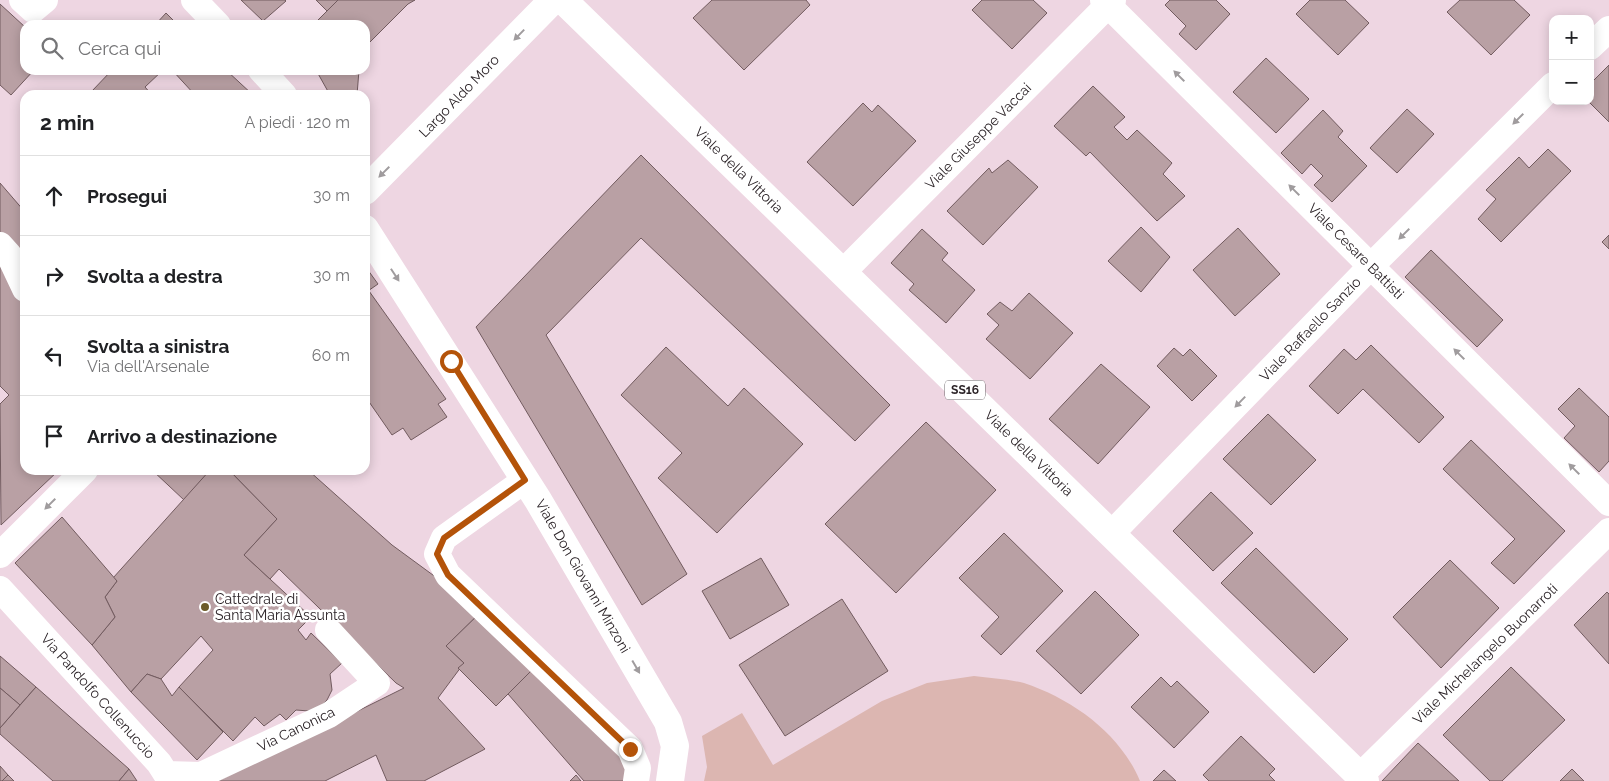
<!DOCTYPE html>
<html lang="it">
<meta charset="utf-8">
<style>
:root{--surface:#fff;--page:#f2f2f2;--text:#202124;--muted:#757577;--line:#e0e0e0}
body{margin:0;font-family:Raleway,sans-serif;background:var(--page);color:var(--text)}
.controls{position:absolute;right:15px;top:15px;display:grid;overflow:hidden;border-radius:10px;box-shadow:0 2px 12px #0003}
.controls button{width:45px;height:45px;display:grid;place-items:center;padding:0;border:0;border-bottom:1px solid var(--line);background:var(--surface);color:var(--text);font:25px sans-serif}
.stop{position:absolute;width:15px;height:15px;margin:-11px;border:4px solid #b45309;border-radius:50%;background:#fff}
.stop.end{background:#b45309;border-color:#fff;box-shadow:0 1px 5px #0008}
.list{margin:0;padding:0;list-style:none}
h2{display:flex;justify-content:space-between;align-items:center;height:65px;margin:0;padding:0 20px;font-size:21px}
h2 small{font-size:16px;font-weight:400;color:var(--muted)}
.list li{display:grid;grid-template-columns:32px 1fr auto;gap:15px;align-items:center;box-sizing:border-box;height:80px;padding:0 20px;border-top:1px solid var(--line)}
.list b{display:block;font-size:19px;white-space:nowrap}
.list p{margin:0;font-size:16px;white-space:nowrap;color:var(--muted)}
.list em{font-size:16px;font-style:normal;color:var(--muted)}
.icon{flex:none;width:28px;height:28px;fill:none;stroke:currentColor;stroke-width:2;stroke-linecap:round;stroke-linejoin:round}
.map{position:relative;flex:none;width:1609px;height:781px;overflow:hidden}
.search{position:absolute;background:var(--surface);box-shadow:0 2px 12px #0003;left:20px;top:20px;width:350px;height:55px;display:flex;align-items:center;gap:12px;box-sizing:border-box;padding:0 18px;border-radius:15px;color:var(--muted);font-size:19px}
.panel{position:absolute;background:var(--surface);box-shadow:0 2px 12px #0003;left:20px;top:90px;width:350px;height:385px;border-radius:15px}
.map>svg:first-child{display:block}
.green{fill:#dcb6b1}
.building{fill:#b9a0a4;stroke:#725b5f}
.lines{fill:none;stroke-linecap:round;stroke-linejoin:round}
.street{stroke:#fff;stroke-width:26}
.secondary{stroke:#fff;stroke-width:28}
.primary{stroke:#fff;stroke-width:28}
.oneway{fill:#a09c9e}
.route{stroke:#b45309;stroke-width:6}
.poi-dot{fill:#6c5a28;stroke:#fff;stroke-width:2}
.labels{text-anchor:middle;dominant-baseline:central;stroke-width:5;stroke-linejoin:round;paint-order:stroke}
.shield{fill:#fff;stroke:#6b6568;stroke-width:1}
.shield-label{font-size:12px;font-weight:bold;fill:#2b2327}
.street-label{font-size:14px;fill:#2b2327;stroke:#fff}
.poi-label{font-size:14px;fill:#2b2327;stroke:#fff;text-anchor:start}
</style>
<div class="map">
<svg width="1609" height="781" viewBox="0 0 1609 781">
<rect width="100%" height="100%" fill="#eed6e2"/>
<path class="green" d="M974,676c16,2 34,3 50,7 48,16 96,50 116,98h-436l3,-14 -5,-31 40,-23 31,52 109,-64 45,-18z"/>
<g class="building">
<polygon points="241,0 285,0 286,1 263,21"/>
<polygon points="316,0 338,0 327,11"/>
<polygon points="338,0 415,0 408,4 369,43 365,54 365,25 313,25"/>
<polygon points="712,0 806,0 810,5 744,70 693,18"/>
<polygon points="982,0 1033,0 1047,13 1012,49 972,10"/>
<polygon points="1170,0 1216,0 1230,14 1196,50 1179,34 1186,26 1165,5"/>
<polygon points="1310,0 1345,0 1369,23 1338,55 1296,14"/>
<polygon points="1460,0 1514,0 1530,15 1491,55 1447,12"/>
<polygon points="0,4 25,27 25,70 34,70 11,95 0,85"/>
<polygon points="166,13 178,25 155,25"/>
<polygon points="1266,58 1309,99 1276,133 1233,92"/>
<polygon points="1609,65 1609,122 1588,101 1590,101 1590,84"/>
<polygon points="112,70 163,70 145,87 152,95 96,95 92,91"/>
<polygon points="172,70 226,70 253,95 195,95"/>
<polygon points="316,70 359,70 357,95 330,95"/>
<polygon points="1093,86 1125,117 1114,127 1127,140 1137,130 1172,163 1163,174 1185,196 1157,221 1090,152 1086,156 1054,126"/>
<polygon points="863,103 872,112 878,105 916,141 853,206 807,162"/>
<polygon points="1407,109 1434,134 1397,173 1370,148"/>
<polygon points="1323,110 1343,131 1338,137 1367,166 1332,202 1314,185 1323,176 1311,164 1302,174 1281,153"/>
<polygon points="1548,149 1571,171 1501,242 1478,219 1496,199 1486,190 1519,157 1529,168"/>
<polygon points="641,155 890,405 855,441 641,238 546,335 687,574 642,605 476,327"/>
<polygon points="1008,160 1038,187 983,245 947,211 989,168 992,173"/>
<polygon points="0,183 25,212 25,269 0,237"/>
<polygon points="1141,227 1170,257 1141,292 1108,261"/>
<polygon points="1238,228 1280,274 1235,316 1193,270"/>
<polygon points="922,229 948,253 942,260 975,290 946,323 909,290 914,284 891,263"/>
<polygon points="1609,235 1609,249 1602,242"/>
<polygon points="1431,250 1503,320 1477,347 1405,277"/>
<polygon points="0,253 25,302 25,470 59,470 1,525 0,404 9,395 0,386"/>
<polygon points="365,266 378,284 365,293"/>
<polygon points="369,291 446,399 438,404 447,417 411,440 403,428 392,435 365,396 365,293"/>
<polygon points="1029,293 1073,333 1030,379 986,339 999,325 987,314 1000,302 1012,311"/>
<polygon points="1371,345 1444,417 1419,443 1363,389 1338,414 1309,386 1344,349 1356,360"/>
<polygon points="666,347 728,406 744,388 803,444 717,533 658,478 682,453 621,395"/>
<polygon points="1174,348 1183,356 1190,349 1217,376 1192,401 1157,366"/>
<polygon points="1101,364 1150,407 1098,464 1049,419"/>
<polygon points="1579,388 1609,417 1609,461 1599,472 1564,438 1575,426 1558,409"/>
<polygon points="1268,414 1316,460 1271,505 1223,459"/>
<polygon points="926,422 996,490 896,593 825,524"/>
<polygon points="1471,440 1565,531 1514,584 1491,563 1515,539 1443,469"/>
<polygon points="152,470 201,470 206,475 184,500"/>
<polygon points="210,470 229,470 277,519 244,555 311,617 298,630 306,640 311,633 342,663 330,674 332,690 327,700 320,707 309,711 296,710 286,720 280,714 264,726 255,717 233,741 179,687 213,650 201,636 161,679 147,674 131,692 92,645 115,617 105,597 117,581 113,578"/>
<polygon points="229,470 308,470 392,545 482,611 446,646 464,663 438,698 485,749 424,781 387,781 376,755 325,781 217,781 404,688 396,683 279,569 270,579 244,555 277,519"/>
<polygon points="1211,492 1253,533 1213,571 1173,531"/>
<polygon points="62,517 117,581 105,597 115,617 92,645 15,563"/>
<polygon points="1004,533 1063,591 1001,655 981,636 999,617 959,578"/>
<polygon points="1256,548 1348,639 1314,673 1221,583"/>
<polygon points="761,558 789,605 730,639 702,591"/>
<polygon points="1450,560 1499,608 1441,668 1393,617"/>
<polygon points="1095,591 1139,635 1081,694 1036,651"/>
<polygon points="1607,592 1609,594 1609,664 1574,625"/>
<polygon points="842,599 888,671 785,736 739,665"/>
<polygon points="482,611 536,666 496,706 458,668 464,663 446,646"/>
<polygon points="0,656 36,687 20,705 0,688"/>
<polygon points="536,666 634,772 625,781 584,781 508,694"/>
<polygon points="1511,667 1565,720 1502,781 1490,781 1443,735"/>
<polygon points="147,674 161,679 172,696 179,687 223,732 197,760 131,692"/>
<polygon points="1161,677 1171,687 1177,681 1209,712 1174,748 1131,707"/>
<polygon points="36,687 129,769 119,781 53,781 0,734 0,728"/>
<polygon points="0,688 20,705 0,728"/>
<polygon points="1241,736 1275,769 1269,775 1275,781 1209,781 1203,775"/>
<polygon points="1418,743 1459,781 1382,781"/>
<polygon points="0,766 8,775 2,781 0,781"/>
<polygon points="129,769 137,781 119,781"/>
<polygon points="1572,769 1584,781 1560,781"/>
<polygon points="1164,770 1176,781 1153,781"/>
<polygon points="8,775 14,781 2,781"/>
<polygon points="576,775 581,781 570,781"/>
</g>
<g class="lines">
<g class="street">
<polyline points="22,0 33,10 45,0"/>
<polyline points="194,0 218,25"/>
<polyline points="1103,0 1609,503"/>
<polyline points="1590,47 1609,29"/>
<polyline points="261,70 284,95"/>
<polyline points="0,245 9,255 25,289"/>
<polyline points="844,271 1113,0"/>
<polyline points="525,480 444,538 437,554 448,575 630,749 638,768 636,781"/>
<polyline points="1112,533 1371,266 1553,85"/>
<polyline points="0,555 85,470"/>
<polyline points="0,589 159,763 166,774 201,775 329,715 377,683 328,630"/>
<polyline points="1360,776 1609,531"/>
</g>
<g class="secondary">
<polyline points="365,191 553,0"/>
<polyline points="365,229 538,500 668,722 675,746 670,781"/>
</g>
<polyline class="primary" points="563,0 1365,781"/>
</g>
<defs><path id="oneway-solid" d="M-6-.8H1V-3.2L6.5 0L1 3.2V.8H-6Z" transform="scale(1.25)"/></defs>
<g class="oneway">
<use href="#oneway-solid" transform="translate(519 35) rotate(134)"/>
<use href="#oneway-solid" transform="translate(1179 76) rotate(-135)"/>
<use href="#oneway-solid" transform="translate(1518 119) rotate(135)"/>
<use href="#oneway-solid" transform="translate(384 172) rotate(135)"/>
<use href="#oneway-solid" transform="translate(1294 190) rotate(-135)"/>
<use href="#oneway-solid" transform="translate(1404 234) rotate(135)"/>
<use href="#oneway-solid" transform="translate(395 275) rotate(57)"/>
<use href="#oneway-solid" transform="translate(1459 354) rotate(-135)"/>
<use href="#oneway-solid" transform="translate(1240 402) rotate(134)"/>
<use href="#oneway-solid" transform="translate(1574 469) rotate(-135)"/>
<use href="#oneway-solid" transform="translate(50 504) rotate(135)"/>
<use href="#oneway-solid" transform="translate(636 667) rotate(60)"/>
</g>
<g class="lines">
<polyline class="route" points="451,361 525,480 444,538 437,554 448,575 630,749"/>
</g>
<circle class="poi-dot" cx="205" cy="607" r="5"/>
<g class="labels">
<rect class="shield" x="945" y="380.5" width="40" height="19" rx="4"/>
<g class="shield-label">
<text x="965" y="390">SS16</text>
</g>
<g class="street-label">
<text transform="translate(459 96) rotate(-46)">Largo Aldo Moro</text>
<text transform="translate(978 136) rotate(-45)">Viale Giuseppe Vaccai</text>
<text transform="translate(739 170) rotate(44)">Viale della Vittoria</text>
<text transform="translate(1356 251) rotate(45)">Viale Cesare Battisti</text>
<text transform="translate(1310 329) rotate(-46)">Viale Raffaello Sanzio</text>
<text transform="translate(1029 453) rotate(44)">Viale della Vittoria</text>
<text transform="translate(583 576) rotate(60)">Viale Don Giovanni Minzoni</text>
<text transform="translate(1485 654) rotate(-44)">Viale Michelangelo Buonarroti</text>
<text transform="translate(98 696) rotate(48)">Via Pandolfo Collenuccio</text>
<text transform="translate(296 729) rotate(-26)">Via Canonica</text>
</g>
<g class="poi-label">
<text x="215" y="599">Cattedrale di<tspan x="215" dy="16">Santa Maria Assunta</tspan></text>
</g>
</g>
</svg>
<div class="controls">
<button>+</button>
<button>−</button>
</div>
<div class="stop" style="left:451px;top:361px"></div>
<div class="stop end" style="left:630px;top:749px"></div>
<div class="search"><svg class="icon" aria-label="search" viewBox="0 0 24 24"><circle cx="10" cy="10" r="6"/><path d="M15 15l6 6"/></svg>Cerca qui</div>
<section class="panel">
<h2>2 min<small>A piedi · 120 m</small></h2>
<ul class="list">
<li><svg class="icon" aria-label="ahead" viewBox="0 0 24 24"><path d="M12 20V5M6 11l6-6 6 6"/></svg><div><b>Prosegui</b></div><em>30 m</em></li>
<li><svg class="icon" aria-label="right" viewBox="0 0 24 24"><path d="M7 20v-9h11M14 6l5 5-5 5"/></svg><div><b>Svolta a destra</b></div><em>30 m</em></li>
<li><svg class="icon" aria-label="left" viewBox="0 0 24 24"><path d="M17 20v-9H6M10 6l-5 5 5 5"/></svg><div><b>Svolta a sinistra</b><p>Via dell'Arsenale</p></div><em>60 m</em></li>
<li><svg class="icon" aria-label="arrive" viewBox="0 0 24 24"><path d="M6 21V4h12l-3 4 3 4H6"/></svg><div><b>Arrivo a destinazione</b></div></li>
</ul>
</section>
</div>
